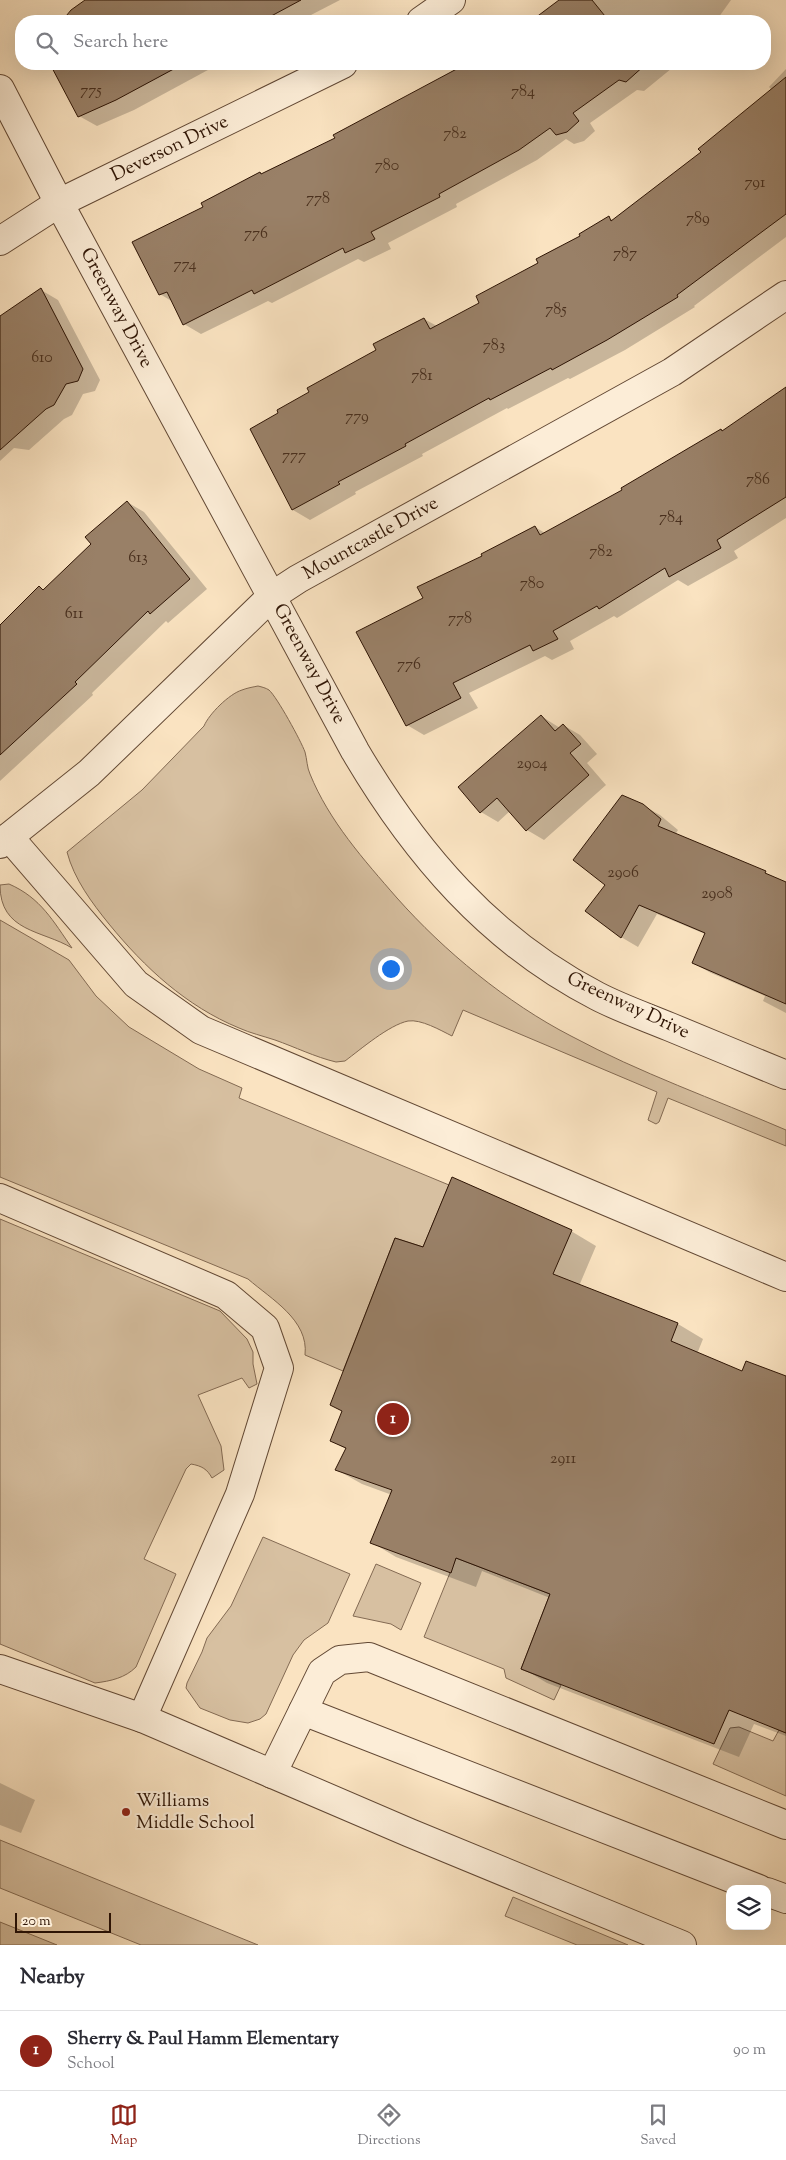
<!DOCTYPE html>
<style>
:root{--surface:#fff;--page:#f2f2f3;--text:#2b2b33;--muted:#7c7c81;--line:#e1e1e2;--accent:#8f2418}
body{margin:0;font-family:"Sorts Mill Goudy",serif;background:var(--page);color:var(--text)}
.controls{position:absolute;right:15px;bottom:15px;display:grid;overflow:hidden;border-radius:10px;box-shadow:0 5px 20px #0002}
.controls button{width:45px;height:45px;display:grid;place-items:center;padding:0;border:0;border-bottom:1px solid var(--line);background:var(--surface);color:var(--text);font:25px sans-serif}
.scale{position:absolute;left:15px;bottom:12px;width:96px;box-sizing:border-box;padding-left:5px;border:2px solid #2f1505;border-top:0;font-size:14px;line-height:18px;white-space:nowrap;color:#2f1505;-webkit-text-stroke:4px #fcedd7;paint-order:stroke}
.you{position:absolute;left:390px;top:968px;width:18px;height:18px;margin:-12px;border:4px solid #fff;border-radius:50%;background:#1a73e8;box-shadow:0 0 0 8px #1a73e833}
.badge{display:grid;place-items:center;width:32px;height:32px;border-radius:50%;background:var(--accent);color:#fff;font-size:16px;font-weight:700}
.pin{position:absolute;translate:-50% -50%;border:2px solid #fff;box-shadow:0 1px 5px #0006}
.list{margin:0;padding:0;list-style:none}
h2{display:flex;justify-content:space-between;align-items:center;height:65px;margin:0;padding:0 20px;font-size:21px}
h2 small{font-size:16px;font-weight:400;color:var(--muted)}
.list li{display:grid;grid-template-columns:32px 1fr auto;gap:15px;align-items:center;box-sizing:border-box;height:80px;padding:0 20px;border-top:1px solid var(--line)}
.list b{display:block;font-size:19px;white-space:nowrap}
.list p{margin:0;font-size:16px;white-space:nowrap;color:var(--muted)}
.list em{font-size:16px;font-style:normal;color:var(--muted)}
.icon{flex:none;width:28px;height:28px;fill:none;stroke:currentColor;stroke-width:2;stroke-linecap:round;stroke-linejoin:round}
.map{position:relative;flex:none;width:786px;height:1945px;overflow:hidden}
.search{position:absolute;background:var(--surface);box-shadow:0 5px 20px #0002;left:15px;right:15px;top:15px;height:55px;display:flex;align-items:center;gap:12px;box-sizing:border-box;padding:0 18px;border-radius:20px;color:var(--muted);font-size:19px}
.sheet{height:145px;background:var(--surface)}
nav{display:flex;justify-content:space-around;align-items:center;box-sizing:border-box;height:70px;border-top:1px solid var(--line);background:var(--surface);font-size:14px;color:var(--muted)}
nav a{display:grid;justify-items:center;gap:2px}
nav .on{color:var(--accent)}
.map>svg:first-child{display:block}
.green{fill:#d7c0a1;stroke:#836a53}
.shadow{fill:#0003}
.building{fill:#998067;stroke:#2f1505}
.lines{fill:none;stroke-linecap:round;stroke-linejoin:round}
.minor-casing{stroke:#624834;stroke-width:30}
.minor{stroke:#fcedd7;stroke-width:28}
.poi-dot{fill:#8f2418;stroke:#fcedd7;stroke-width:2}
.labels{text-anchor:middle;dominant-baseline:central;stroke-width:4;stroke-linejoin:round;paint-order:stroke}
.number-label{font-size:16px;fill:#4a301e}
.street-label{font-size:19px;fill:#2f1505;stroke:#fcedd7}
.poi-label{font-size:19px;fill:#2f1505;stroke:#fcedd7;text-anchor:start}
</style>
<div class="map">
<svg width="786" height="1945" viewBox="0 0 786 1945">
<rect width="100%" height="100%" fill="#fae3c1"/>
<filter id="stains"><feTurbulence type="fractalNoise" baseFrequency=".004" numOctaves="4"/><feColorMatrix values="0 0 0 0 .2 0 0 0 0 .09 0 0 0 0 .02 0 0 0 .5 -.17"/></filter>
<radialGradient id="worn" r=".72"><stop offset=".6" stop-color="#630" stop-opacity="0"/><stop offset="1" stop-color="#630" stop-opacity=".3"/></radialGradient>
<g class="green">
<path d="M258,686c4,1 8,2 11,4 8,7 32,51 36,62 2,7 2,16 5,22 19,47 54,86 87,124 47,53 110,105 174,138 69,37 143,63 215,94v16l-118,-48 -9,24 -3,2 -8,-4 9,-28 -194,-82 -11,26c-12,-6 -31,-17 -44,-15 -19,4 -47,28 -63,40l-9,1c-21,-5 -41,-15 -61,-22 -12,-4 -25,-7 -36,-12 -53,-22 -94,-60 -130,-104 -17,-21 -35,-45 -42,-72l75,-62 62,-64c5,-12 25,-32 38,-36 5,-2 11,-3 16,-4z"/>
<path d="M9,884c32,14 44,37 63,64 -30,-18 -72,-16 -72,-63z"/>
<path d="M0,920l69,40 27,36 33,31 70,42 43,19 -3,10 210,87 -26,62 -28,-9 -52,133 -38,-16c4,-35 -34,-56 -57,-76l-248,-102z"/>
<path d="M0,1219l220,92 27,28 6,13v12l4,20 -8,4 -7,-10 -44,17 23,51 3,24 -12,8c-5,-9 -10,-12 -21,-14l-5,5 -42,90 32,15 -40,93c-11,11 -25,14 -41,16l-95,-39z"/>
<polygon points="263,1537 350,1574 328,1623 304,1640 293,1655 266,1714 260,1719 248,1723 230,1720 200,1708 186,1688 187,1683 202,1652 207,1638 231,1606"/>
<polygon points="456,1558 550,1594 521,1669 561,1685 554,1700 506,1678 504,1669 424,1637"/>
<polygon points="376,1564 421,1583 401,1630 391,1624 353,1616"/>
<polygon points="739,1727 773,1741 779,1730 786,1733 786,1796 713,1764 730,1728"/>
<polygon points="0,1840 258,1945 141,1945 0,1888"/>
<polygon points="513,1897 628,1945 577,1945 505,1916"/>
<polygon points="0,1922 57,1945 0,1945"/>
</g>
<g class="shadow">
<polygon points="88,0 340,0 311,15 313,19 309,21 64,21 72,11"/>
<polygon points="561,0 731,0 716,21 533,21"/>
<polygon points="51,64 219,64 134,110 97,126 79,116"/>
<polygon points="465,64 677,64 644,91 637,90 590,123 595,131 584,141 574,144 566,139 537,160 456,204 457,207 388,243 391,249 364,262 358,259 272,303 268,301 201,334 184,324 173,302 160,294 205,207 262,175 337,139"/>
<polygon points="786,69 786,237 694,306 695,307 625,350 570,379 568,378 508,409 507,408 422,454 423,456 355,492 356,494 310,520 293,510 252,430 378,351 424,319 437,326 481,303 609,218 613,220 702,153 772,90 769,87"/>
<polygon points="41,290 58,300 100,380 95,391 83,394 72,415 64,419 29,450 14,448 0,461 0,318"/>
<polygon points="786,388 786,518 734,551 738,558 688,586 678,580 617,618 614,616 570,641 574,649 552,660 545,656 469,693 478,708 424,735 407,725 425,598 484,557 535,527 545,533 624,490 723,432"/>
<polygon points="127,502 144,512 207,589 168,623 166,621 92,693 93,695 0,781 0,627 39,588 44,590 92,544"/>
<polygon points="541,716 560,728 563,725 580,735 597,754 587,763 606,785 544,840 527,830 510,811 498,822 481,812"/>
<polygon points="642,805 660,815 678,830 675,835 786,882 786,1013 763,1001 765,996 711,973 693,963 705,934 657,914 638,947 621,937 607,885"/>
<polygon points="571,1231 596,1246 579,1286 678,1324 703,1339 697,1354 742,1373 786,1378 786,1736 754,1724 739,1757 547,1683 522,1668 550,1598 482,1571 476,1587 396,1557 371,1542 392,1495 362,1484 337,1470 346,1449 331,1441 424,1248"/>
<polygon points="0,1783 35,1800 21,1833 0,1825"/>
</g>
<g class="building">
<polygon points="85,0 301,0 262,21 62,21 71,10"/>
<polygon points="559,0 592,0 609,21 531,21"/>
<polygon points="50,64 183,64 116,100 78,117"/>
<polygon points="466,64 644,64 645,65 626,82 619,80 573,113 579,121 567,132 556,135 550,128 519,150 439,194 440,197 371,232 375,239 345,253 343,248 254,294 252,290 183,325 167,292 159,295 132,242 203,207 201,203 260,172 261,174 335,138 333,135"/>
<polygon points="786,77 786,214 677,295 678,297 607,340 552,370 551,368 490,400 489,398 405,444 406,446 338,482 340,484 292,510 250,429 278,413 277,410 309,392 307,388 376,350 373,344 424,318 430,329 479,303 476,296 538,263 536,259 580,236 579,234 609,216 611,221 701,152 698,149"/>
<polygon points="41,288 83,369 78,381 66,384 54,405 46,409 0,450 0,316"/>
<polygon points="786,387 786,497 717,540 721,548 669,577 665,568 599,609 597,606 553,631 558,639 533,651 530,645 453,683 461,698 406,726 356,632 423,598 417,587 482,556 481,554 535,526 540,535 622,490 621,488 721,429 722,431"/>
<polygon points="127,501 190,579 150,614 148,611 75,682 77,684 0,755 0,625 39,586 43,590 91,544 85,537"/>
<polygon points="541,715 555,731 563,724 581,744 570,753 589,775 526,831 497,798 480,813 458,787"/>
<polygon points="622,795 643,804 661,819 658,826 766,871 765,873 786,882 786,1004 692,963 705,933 639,905 621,938 585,911 605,885 573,860"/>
<polygon points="452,1177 572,1230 553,1274 678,1323 671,1341 742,1371 746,1361 786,1376 786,1733 729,1710 714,1744 521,1669 550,1594 456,1558 451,1573 370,1543 392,1490 335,1470 346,1448 330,1441 342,1411 330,1405 395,1238 423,1247"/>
</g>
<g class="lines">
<g class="minor-casing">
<g id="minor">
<polyline points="421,21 451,0"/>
<path d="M0,89l59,114 296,548c60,102 135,190 242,245 23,12 49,21 73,31 39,16 77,32 116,48"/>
<polyline points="0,241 59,203 343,64"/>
<polyline points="9,837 136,984 201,1030 786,1277"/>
<polyline points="0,844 89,773 272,596 298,579 672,372 786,295"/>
<polyline points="0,1198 226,1295 265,1328 279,1368 240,1494 142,1718 0,1669"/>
<polyline points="303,1711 759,1889"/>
<polyline points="142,1718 410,1833 682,1945"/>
<polyline points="272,1774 322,1672 340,1660 369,1657 786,1825"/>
<polyline points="767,1892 786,1899"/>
</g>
</g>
<use href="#minor" class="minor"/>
</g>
<circle class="poi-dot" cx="126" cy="1812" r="5"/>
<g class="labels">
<g class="number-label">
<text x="91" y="91">775</text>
<text x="523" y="92">784</text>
<text x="455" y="134">782</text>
<text x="387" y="166">780</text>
<text x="755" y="183">791</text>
<text x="318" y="199">778</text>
<text x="698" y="219">789</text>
<text x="256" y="234">776</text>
<text x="625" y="254">787</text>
<text x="185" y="265">774</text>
<text x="556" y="310">785</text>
<text x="494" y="346">783</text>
<text x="42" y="358">610</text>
<text x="422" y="376">781</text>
<text x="357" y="417">779</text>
<text x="294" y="456">777</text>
<text x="758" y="480">786</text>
<text x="671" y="518">784</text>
<text x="601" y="552">782</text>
<text x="138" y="558">613</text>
<text x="532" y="584">780</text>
<text x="74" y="614">611</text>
<text x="460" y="619">778</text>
<text x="409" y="665">776</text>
<text x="532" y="764">2904</text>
<text x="623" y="873">2906</text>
<text x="717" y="894">2908</text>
<text x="563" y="1459">2911</text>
</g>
<g class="street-label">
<text transform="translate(170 149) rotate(-26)">Deverson Drive</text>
<text transform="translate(116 308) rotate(62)">Greenway Drive</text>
<text transform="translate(371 539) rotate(-29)">Mountcastle Drive</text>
<text transform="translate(309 664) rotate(62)">Greenway Drive</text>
<text transform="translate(628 1006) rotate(25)">Greenway Drive</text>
</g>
<g class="poi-label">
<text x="136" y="1801">Williams<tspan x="136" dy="22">Middle School</tspan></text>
</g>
</g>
<rect width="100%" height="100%" filter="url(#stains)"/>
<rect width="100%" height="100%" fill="url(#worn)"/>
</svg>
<div class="controls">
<button><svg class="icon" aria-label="layers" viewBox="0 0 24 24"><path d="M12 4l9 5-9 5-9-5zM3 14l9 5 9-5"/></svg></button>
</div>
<div class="scale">20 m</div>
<div class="you"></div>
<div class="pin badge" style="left:393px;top:1419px">1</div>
<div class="search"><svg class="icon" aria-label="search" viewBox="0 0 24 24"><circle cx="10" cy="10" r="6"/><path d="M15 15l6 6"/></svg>Search here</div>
</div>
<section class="sheet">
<h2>Nearby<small></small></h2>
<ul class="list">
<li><span class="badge">1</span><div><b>Sherry &amp; Paul Hamm Elementary</b><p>School</p></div><em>90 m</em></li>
</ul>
</section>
<nav>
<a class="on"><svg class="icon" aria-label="map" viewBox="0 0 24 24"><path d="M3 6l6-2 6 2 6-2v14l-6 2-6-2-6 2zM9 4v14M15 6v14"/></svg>Map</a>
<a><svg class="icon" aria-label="directions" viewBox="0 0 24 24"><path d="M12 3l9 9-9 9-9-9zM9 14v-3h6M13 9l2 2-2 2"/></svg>Directions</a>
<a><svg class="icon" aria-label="saved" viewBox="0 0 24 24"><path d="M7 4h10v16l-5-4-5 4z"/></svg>Saved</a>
</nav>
